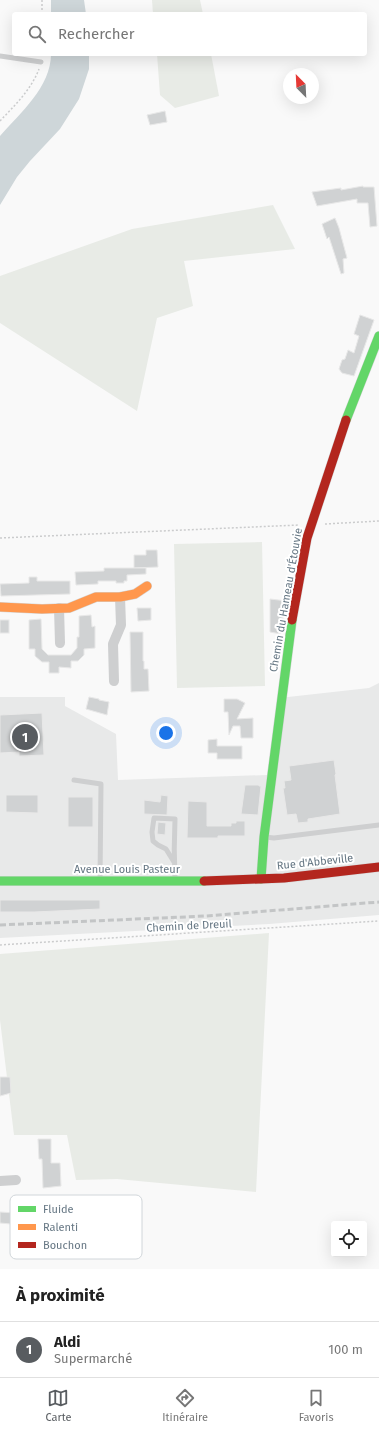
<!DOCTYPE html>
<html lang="fr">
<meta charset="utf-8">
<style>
:root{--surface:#fff;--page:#f6f6f6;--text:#222;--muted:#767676;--line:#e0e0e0;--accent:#585c60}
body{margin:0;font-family:"Fira Sans",sans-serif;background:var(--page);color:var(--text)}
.controls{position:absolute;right:12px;bottom:12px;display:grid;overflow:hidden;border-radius:4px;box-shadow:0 4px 16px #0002}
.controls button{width:36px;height:36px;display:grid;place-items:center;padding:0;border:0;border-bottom:1px solid var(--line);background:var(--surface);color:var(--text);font:20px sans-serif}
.compass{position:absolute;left:283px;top:68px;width:36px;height:36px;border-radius:50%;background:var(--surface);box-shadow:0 4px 16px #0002;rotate:336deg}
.you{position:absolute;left:166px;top:733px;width:14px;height:14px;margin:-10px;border:3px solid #fff;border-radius:50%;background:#1a73e8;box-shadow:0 0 0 6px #1a73e833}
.badge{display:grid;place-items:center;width:26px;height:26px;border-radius:50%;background:var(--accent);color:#fff;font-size:13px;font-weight:700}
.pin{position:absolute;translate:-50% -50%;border:2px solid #fff;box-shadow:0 1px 4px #0006}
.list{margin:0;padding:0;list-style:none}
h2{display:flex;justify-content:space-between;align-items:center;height:52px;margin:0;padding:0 16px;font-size:17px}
h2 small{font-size:13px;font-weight:400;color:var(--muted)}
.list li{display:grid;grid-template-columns:26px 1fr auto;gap:12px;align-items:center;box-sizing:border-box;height:56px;padding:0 16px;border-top:1px solid var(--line)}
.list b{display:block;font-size:15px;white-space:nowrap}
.list p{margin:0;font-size:13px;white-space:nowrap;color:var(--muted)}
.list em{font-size:13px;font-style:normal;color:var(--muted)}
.icon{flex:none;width:22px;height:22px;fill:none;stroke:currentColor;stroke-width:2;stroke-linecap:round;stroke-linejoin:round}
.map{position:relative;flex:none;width:379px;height:1269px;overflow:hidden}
.search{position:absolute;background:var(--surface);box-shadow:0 4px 16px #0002;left:12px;right:12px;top:12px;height:44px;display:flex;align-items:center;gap:10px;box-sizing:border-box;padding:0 14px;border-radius:4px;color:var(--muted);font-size:15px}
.sheet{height:108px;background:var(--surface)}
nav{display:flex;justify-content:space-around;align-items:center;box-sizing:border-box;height:56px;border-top:1px solid var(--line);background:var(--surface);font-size:11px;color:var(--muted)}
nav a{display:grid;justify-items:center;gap:2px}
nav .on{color:var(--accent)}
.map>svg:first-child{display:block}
.built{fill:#e8e9e9}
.green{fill:#e8ebe6}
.water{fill:#ced6d9}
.building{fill:#d0d2d3;stroke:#e8e8e8}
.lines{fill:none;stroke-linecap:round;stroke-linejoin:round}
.fast-casing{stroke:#d5d6d7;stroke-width:10}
.slow-casing{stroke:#d5d6d7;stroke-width:10}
.jam-casing{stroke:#d5d6d7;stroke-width:10}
.path{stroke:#cbcccd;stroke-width:1.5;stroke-dasharray:2 2;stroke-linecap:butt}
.lane{stroke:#cecfd0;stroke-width:5}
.street{stroke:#cecfd0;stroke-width:10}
.fast{stroke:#63d668;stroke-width:9}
.slow{stroke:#ff974d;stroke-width:9}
.jam{stroke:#b3261e;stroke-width:9}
.rail{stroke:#c3c5c6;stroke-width:3;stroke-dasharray:6 3;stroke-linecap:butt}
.labels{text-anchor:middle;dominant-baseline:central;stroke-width:4;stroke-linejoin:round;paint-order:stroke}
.street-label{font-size:11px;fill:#657683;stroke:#fff}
.key{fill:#fff;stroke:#d1d6da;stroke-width:1}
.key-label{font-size:11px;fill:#657683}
</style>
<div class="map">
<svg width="379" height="1269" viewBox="0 0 379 1269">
<rect width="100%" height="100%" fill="#f9f9f9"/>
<polygon class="built" points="379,683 379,915 269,924 0,938 0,697 65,697 65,706 116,734 118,780 267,775 279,698 369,688"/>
<g class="green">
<polygon points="152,0 200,0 203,14 153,14"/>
<polygon points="157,54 211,54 219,96 175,108 160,95"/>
<polygon points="273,205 295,249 184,261 193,306 157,318 137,411 0,323 0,276 132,229"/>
<polygon points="262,542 265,686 177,688 174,544"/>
<polygon points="269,933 256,1192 117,1179 76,1180 67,1135 14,1135 0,1020 0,954"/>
</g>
<g class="water">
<polygon points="51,0 84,0 86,14 51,14"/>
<path d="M51,54h38v15l-10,30 -19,30 -30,32 -13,16 -17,28v-69c20,-23 51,-49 51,-82z"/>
</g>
<g class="building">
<polygon points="165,111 167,122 150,125 147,115"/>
<polygon points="363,186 363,187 374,187 377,226 370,227 368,203 357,203 357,199 317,206 312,192 341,188 341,190"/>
<polygon points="335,218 339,228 347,258 343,259 344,273 341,274 329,237 327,239 322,224"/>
<polygon points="360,315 374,320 354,376 342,373 339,369 342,360 345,359 348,350 354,353 359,336 354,334"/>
<polygon points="146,550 157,550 158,567 134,568 134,555 146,555"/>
<polygon points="104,568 146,568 146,574 127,575 127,581 124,581 124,583 116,583 116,581 98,581 98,584 76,585 75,572 104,571"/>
<polygon points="29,577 37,577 37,581 70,581 70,594 1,596 0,584 29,583"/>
<polygon points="270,599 287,601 281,634 270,632"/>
<polygon points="137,608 151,608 151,620 138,621"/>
<polygon points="91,615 92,627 95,626 95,648 84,649 84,655 78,661 71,661 71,668 59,667 59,673 49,673 49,662 42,662 35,656 35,649 29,649 29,620 41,619 42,649 48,655 71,655 77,648 77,637 79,637 79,616"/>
<rect x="0" y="620" width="9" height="13"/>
<polygon points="130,632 143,632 143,661 144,661 144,669 148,669 149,691 131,692"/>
<polygon points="89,697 99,699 99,700 109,702 107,715 86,709"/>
<polygon points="224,699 237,699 245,703 237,719 253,718 253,738 241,738 240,726 233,726 229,735 228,712 224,712"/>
<polygon points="42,713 44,755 19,756 19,752 0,753 0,715"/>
<polygon points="217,739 217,746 242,746 242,759 217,759 217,753 208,753 208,740"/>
<polygon points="334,760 336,774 335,775 340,814 308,819 308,822 298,823 296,814 287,815 283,788 285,788 284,781 291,780 289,766"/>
<polygon points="245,785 259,785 259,786 261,786 258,815 241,814"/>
<polygon points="6,795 38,795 38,813 6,812"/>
<polygon points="161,795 168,796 167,815 144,814 144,800 160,802"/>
<rect x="68" y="797" width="25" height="30"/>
<polygon points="188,801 207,802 207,826 231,826 231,823 236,823 236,821 245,821 245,836 218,836 218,838 187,838"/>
<polygon points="158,822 166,823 165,835 157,834"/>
<polygon points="0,900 100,900 100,909 34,912 0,912"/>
<polygon points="0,1077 10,1077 11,1093 0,1096"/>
<polygon points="38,1139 51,1139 51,1163 60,1163 61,1186 43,1188 42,1159 39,1159"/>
<polygon points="0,1212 32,1214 31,1228 22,1227 22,1225 0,1223"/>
</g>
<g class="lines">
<g class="fast-casing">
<g id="fast">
<polyline points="346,420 379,336"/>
<polyline points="261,879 264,837 292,620"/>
<polyline points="0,881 204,881"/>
</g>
</g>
<g class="slow-casing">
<polyline id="slow" points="0,607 42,609 69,608 96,597 120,597 135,594 147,586"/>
</g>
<g class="jam-casing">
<g id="jam">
<polyline points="292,620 307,538 346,420"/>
<polyline points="204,881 284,878 379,867"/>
</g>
</g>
<g class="path">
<polyline points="42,14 42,0"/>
<path d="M0,121c15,-16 31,-31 39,-52"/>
<polyline points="325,524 379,521"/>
<polyline points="0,538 299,525"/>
<polyline points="0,945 379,921"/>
</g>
<g class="lane">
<polyline points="0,56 41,62"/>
<polyline points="74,780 101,784 100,880"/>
<polyline points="265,837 274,838 379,825"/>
<path d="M174,862l-8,-13 -8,-4 -5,-4 -1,-9 2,-14 21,1c-1,20 -1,40 0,60"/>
</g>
<g class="street">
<polyline points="59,608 60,643"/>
<polyline points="114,681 113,644 121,625 120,597"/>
<polyline points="0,1181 16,1180"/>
</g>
<use href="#fast" class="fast"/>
<use href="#slow" class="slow"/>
<use href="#jam" class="jam"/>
<polyline class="rail" points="0,925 206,916 379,902"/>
</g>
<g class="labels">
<g class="street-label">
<text transform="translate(286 600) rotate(-80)">Chemin du Hameau d'Étouvie</text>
<text transform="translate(315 862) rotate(-6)">Rue d'Abbeville</text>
<text x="127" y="869">Avenue Louis Pasteur</text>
<text transform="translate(189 926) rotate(-3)">Chemin de Dreuil</text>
</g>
</g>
<rect x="10" y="1195" width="132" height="64" rx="6" class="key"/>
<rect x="18" y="1206" width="18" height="6" fill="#63d668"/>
<rect x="18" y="1224" width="18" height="6" fill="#ff974d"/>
<rect x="18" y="1242" width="18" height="6" fill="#b3261e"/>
<g class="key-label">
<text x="43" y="1213">Fluide</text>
<text x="43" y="1231">Ralenti</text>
<text x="43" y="1249">Bouchon</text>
</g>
</svg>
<div class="controls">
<button><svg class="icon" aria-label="locate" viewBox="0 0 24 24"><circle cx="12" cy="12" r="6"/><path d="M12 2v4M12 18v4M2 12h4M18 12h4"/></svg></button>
</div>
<svg class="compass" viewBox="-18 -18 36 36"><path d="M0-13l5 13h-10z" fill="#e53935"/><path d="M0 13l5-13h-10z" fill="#767676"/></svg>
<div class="you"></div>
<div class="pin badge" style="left:25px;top:737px">1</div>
<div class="search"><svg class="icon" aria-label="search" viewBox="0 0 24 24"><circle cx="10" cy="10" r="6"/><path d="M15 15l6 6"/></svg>Rechercher</div>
</div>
<section class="sheet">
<h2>À proximité<small></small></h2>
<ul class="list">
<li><span class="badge">1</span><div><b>Aldi</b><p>Supermarché</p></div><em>100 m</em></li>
</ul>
</section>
<nav>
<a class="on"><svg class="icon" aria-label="map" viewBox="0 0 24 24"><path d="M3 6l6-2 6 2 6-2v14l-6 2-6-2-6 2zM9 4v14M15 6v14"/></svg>Carte</a>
<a><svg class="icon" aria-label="directions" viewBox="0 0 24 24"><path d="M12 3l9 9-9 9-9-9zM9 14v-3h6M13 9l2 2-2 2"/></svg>Itinéraire</a>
<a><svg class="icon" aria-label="saved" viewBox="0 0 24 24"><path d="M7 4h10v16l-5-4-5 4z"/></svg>Favoris</a>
</nav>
